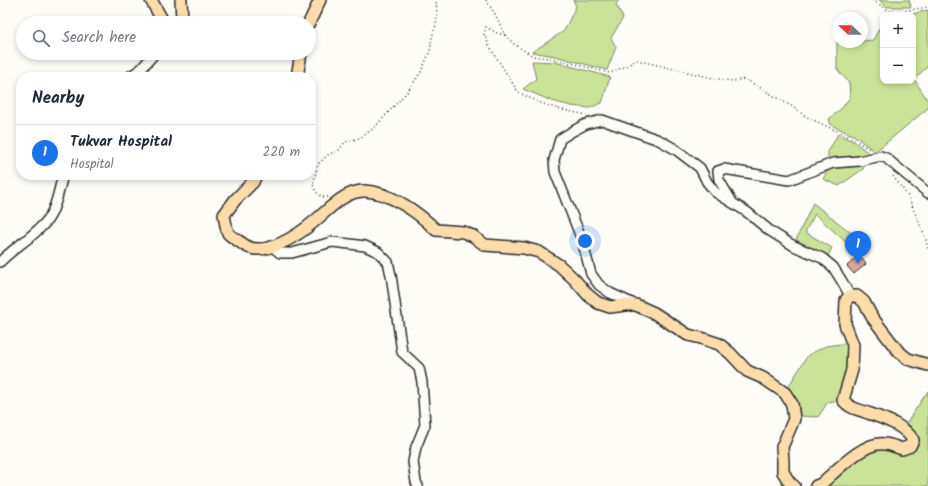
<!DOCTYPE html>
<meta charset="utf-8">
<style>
:root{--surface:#fff;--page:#f2f2f3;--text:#1f2937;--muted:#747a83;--line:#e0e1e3;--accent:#1a73e8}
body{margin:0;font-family:Kalam,sans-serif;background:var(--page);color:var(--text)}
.controls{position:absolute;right:12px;top:12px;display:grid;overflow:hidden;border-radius:8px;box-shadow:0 2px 6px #0003}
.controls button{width:36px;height:36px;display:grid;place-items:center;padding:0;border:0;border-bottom:1px solid var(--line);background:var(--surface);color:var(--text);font:20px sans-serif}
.compass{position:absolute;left:832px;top:12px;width:36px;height:36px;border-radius:50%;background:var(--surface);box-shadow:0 2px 6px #0003;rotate:292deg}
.you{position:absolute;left:585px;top:241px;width:14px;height:14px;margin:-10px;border:3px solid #fff;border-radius:50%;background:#1a73e8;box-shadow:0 0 0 6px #1a73e833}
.badge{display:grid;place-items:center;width:26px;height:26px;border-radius:50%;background:var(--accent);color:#fff;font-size:13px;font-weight:700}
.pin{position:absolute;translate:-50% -33px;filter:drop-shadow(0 1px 2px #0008)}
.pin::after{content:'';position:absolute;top:21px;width:14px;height:12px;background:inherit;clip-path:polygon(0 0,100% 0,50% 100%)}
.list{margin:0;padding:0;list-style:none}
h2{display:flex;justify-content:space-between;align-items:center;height:52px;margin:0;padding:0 16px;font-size:17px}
h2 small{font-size:13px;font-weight:400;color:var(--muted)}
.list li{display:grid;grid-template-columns:26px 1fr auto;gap:12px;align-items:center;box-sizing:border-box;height:56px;padding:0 16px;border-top:1px solid var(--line)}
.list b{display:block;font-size:15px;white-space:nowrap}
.list p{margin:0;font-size:13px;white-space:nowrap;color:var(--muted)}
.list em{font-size:13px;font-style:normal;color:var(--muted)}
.icon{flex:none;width:22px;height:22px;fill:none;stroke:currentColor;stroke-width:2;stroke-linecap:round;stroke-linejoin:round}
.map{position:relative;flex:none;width:928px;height:486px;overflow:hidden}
.search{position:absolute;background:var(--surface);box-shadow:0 2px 6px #0003;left:16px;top:16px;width:300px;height:44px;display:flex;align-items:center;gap:10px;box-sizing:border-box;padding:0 14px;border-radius:22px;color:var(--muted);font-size:15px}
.panel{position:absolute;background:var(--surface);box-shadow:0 2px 6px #0003;left:16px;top:72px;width:300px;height:108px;border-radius:16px}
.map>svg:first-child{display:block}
.green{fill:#cae399;stroke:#7a8762}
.building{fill:#e1a998;stroke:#2b2b2b}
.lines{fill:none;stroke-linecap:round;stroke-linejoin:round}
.minor-casing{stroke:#2b2b2b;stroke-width:12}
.major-casing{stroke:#2b2b2b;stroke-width:14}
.path{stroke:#2b2b2b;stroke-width:1.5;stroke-dasharray:1 3;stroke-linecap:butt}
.minor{stroke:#fdfcf7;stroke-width:9}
.major{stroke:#faddab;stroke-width:11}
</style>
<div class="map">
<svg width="928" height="486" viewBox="0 0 928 486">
<rect width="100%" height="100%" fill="#fdfcf7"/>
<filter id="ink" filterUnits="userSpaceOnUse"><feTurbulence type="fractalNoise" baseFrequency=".025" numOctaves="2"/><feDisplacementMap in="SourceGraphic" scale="8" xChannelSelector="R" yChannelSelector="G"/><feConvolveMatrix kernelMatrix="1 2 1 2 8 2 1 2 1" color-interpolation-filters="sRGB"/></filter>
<g filter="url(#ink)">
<g class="green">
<polygon points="573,0 619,0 616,4 623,18 611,38 616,47 607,70 555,56 532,52 564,31 576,6"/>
<polygon points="879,0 909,0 911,7 887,7"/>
<polygon points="928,10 928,66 914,79 928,101 928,108 875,152 855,136 831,125 829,119 842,108 850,97 849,83 837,69 837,42 862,42 862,41 873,40 883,21 883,81 913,81 913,15 898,15 909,15"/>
<polygon points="532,61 555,62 610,77 602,103 589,108 571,106 552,101 523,89 536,79"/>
<polygon points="838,134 855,142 872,156 828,161 828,152"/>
<polygon points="866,163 863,169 839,186 823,179 830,167"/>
<polygon points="813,203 854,235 859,244 851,247 815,214 805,232 832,248 828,256 796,240"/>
<polygon points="848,343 849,367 841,400 828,402 818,417 799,416 799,405 788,387 808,355 826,346"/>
<polygon points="928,391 928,486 819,486 875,447 913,443 914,431 907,422"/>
</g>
<polygon class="building" points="859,255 866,264 854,274 847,266"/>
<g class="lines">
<g class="minor-casing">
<g id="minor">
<polyline points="129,77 141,69 155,53"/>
<polyline points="731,200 719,180 718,171 724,169 789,180 833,163 859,161 881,156 886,158 928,193"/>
<polyline points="273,247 280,253 292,253 332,242 350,244 365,246 378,252 388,262 391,275 402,352 419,368 422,382 425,425 416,447 413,462 416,482 418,486"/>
<path d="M0,262c14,-15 41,-30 50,-46 7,-12 9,-27 13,-41"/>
<polyline points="634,304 610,293 599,285 591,274 582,240 555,172 554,160 560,139 573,131 586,124 602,120 659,140 675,149 700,168 707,182 715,192 747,212 770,231 794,246 822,258 833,267 843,283 850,296"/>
</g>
</g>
<g class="major-casing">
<g id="major">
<polyline points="151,0 164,23"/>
<polyline points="180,23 182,18 181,0"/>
<polyline points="309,23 320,0"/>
<polyline points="297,77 301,53"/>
<path d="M256,175l-3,7 -18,18 -11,15c1,5 2,13 4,18 3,4 11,8 15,11 20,16 57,-10 73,-24 13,-11 30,-30 49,-29 25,1 54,22 71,39l27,2 10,4 12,9 39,3 15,4 20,13 15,14 14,16 10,8 12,4 15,-2h11l18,8 34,22 13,3 18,6 11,9 17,18 16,7 22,15 7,11 2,15 -12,28 1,14v11l7,11 4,3"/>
<path d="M816,486l5,-2c14,-12 43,-43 63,-40 6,0 12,3 18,5l8,-3 3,-6c-10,-16 -31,-22 -48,-28 -11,-4 -14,-3 -22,-12l9,-30 1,-25 -8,-21 1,-24 4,-4h7l7,6 8,15 26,34 10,8 20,6"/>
</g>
</g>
<g class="path">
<polyline points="486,0 495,14 505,35 497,33 486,27 484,34 490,47 518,92 538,102 558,109 587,115"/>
<polyline points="873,0 889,11 904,11 928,7"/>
<polyline points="505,35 514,44 533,56 555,59 610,73 626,66 636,60 717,79 733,81 745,79 793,107 805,116 854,139 869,149"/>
<polyline points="893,176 908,196 925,237 928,249"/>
<polyline points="328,197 322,197 316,192 313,185 318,164 328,155 339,150 345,142 360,138 374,128 407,92 421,72 430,51 432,37 436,25 437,15 436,0"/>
</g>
<use href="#minor" class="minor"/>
<use href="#major" class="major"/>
</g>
</g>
</svg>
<div class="controls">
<button>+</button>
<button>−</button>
</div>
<svg class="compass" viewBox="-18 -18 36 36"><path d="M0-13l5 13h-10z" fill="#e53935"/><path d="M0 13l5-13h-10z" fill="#747a83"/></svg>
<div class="you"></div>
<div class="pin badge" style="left:858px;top:264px">1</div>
<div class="search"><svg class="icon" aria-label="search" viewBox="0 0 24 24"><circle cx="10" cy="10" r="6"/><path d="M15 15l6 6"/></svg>Search here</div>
<section class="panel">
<h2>Nearby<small></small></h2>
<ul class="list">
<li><span class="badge">1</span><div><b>Tukvar Hospital</b><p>Hospital</p></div><em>220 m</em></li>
</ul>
</section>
</div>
